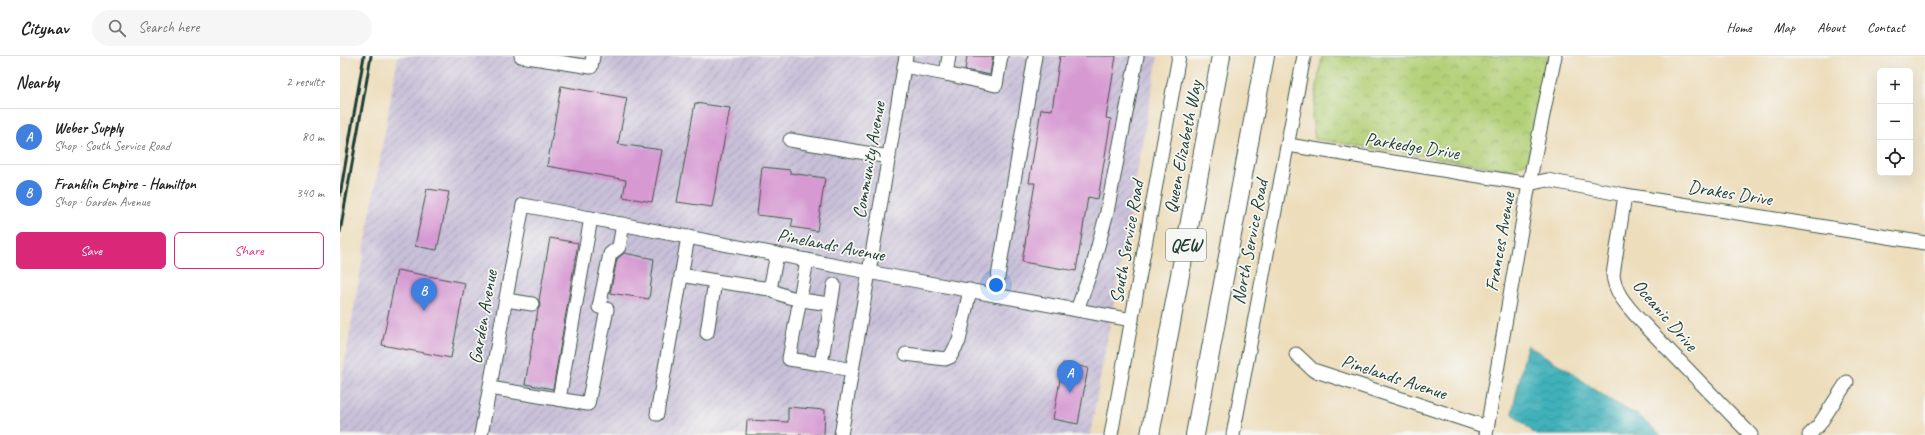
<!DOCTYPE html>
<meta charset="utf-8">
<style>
:root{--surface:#fff;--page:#f6f6f6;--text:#222;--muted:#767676;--line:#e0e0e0;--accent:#db2777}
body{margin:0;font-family:Caveat,sans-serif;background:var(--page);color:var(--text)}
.controls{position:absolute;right:12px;top:12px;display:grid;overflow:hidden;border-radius:6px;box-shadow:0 4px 16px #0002}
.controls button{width:36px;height:36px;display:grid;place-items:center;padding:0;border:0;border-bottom:1px solid var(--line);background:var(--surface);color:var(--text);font:20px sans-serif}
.you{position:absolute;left:656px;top:229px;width:14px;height:14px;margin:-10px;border:3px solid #fff;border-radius:50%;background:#1a73e8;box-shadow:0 0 0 6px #1a73e833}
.badge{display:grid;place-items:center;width:26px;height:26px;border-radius:50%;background:var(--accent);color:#fff;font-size:13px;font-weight:700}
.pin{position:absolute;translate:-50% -33px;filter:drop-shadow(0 1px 2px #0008)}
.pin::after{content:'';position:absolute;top:21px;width:14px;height:12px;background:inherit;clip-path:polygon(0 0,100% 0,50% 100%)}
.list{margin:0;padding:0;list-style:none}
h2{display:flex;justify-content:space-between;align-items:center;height:52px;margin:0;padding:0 16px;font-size:17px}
h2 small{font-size:13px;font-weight:400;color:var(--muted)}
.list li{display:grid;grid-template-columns:26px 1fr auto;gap:12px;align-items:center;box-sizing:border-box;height:56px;padding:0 16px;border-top:1px solid var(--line)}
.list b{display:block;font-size:15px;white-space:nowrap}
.list p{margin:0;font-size:13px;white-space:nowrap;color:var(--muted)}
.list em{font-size:13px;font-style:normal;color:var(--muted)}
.actions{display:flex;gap:8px;padding:12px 16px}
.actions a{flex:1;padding:9px 0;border:1px solid var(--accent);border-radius:6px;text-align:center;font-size:14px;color:var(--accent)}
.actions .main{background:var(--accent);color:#fff}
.icon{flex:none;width:22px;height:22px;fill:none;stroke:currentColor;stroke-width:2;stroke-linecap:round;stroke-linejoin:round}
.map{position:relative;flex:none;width:1585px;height:379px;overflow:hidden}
header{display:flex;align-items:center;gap:24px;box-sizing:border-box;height:56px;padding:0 20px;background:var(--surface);border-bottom:1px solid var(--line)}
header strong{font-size:19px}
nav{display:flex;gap:22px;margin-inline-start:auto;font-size:14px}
.search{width:280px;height:36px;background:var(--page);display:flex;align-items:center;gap:10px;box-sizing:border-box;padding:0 14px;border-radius:22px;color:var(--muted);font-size:15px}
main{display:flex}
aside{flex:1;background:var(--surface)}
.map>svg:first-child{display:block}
.industrial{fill:url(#industrial-furrows)}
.park{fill:url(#park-crowns);stroke:#688656}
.water{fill:url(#water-waves);stroke:#307777}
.building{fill:#d699d2}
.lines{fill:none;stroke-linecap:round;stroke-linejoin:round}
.minor-casing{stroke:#3e5548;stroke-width:15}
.highway-casing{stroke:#3e5548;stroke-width:20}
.minor{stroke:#fff;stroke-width:13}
.highway{stroke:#fff;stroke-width:18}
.rail{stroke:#1f3d34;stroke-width:3}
.labels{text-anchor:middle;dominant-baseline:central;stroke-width:3.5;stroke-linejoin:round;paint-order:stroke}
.shield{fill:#f6f6f2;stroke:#60746d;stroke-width:1}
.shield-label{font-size:18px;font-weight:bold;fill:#1f3d34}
.street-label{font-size:19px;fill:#1f3d34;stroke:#f6f6f2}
</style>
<header>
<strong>Citynav</strong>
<div class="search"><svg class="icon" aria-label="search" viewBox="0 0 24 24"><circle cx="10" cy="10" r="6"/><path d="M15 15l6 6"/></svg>Search here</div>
<nav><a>Home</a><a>Map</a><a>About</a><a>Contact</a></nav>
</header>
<main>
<aside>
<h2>Nearby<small>2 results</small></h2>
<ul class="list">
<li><span class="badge" style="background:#3f7fe0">A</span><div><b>Weber Supply</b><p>Shop · South Service Road</p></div><em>80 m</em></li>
<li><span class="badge" style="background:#3f7fe0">B</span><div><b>Franklin Empire - Hamilton</b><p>Shop · Garden Avenue</p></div><em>340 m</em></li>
</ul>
<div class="actions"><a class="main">Save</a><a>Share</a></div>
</aside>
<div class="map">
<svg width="1585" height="379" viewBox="0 0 1585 379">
<defs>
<pattern id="industrial-furrows" width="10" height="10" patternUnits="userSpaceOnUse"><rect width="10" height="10" fill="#c8bfd8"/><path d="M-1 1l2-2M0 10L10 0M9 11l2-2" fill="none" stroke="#a29cb0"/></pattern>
<pattern id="park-crowns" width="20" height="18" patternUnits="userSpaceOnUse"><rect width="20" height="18" fill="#b2d077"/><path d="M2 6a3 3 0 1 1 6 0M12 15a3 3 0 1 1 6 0" fill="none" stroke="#90aa62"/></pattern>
<pattern id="water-waves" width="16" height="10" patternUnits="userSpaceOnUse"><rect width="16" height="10" fill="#41b1ba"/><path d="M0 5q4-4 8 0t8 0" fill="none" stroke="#369198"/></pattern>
</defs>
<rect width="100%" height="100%" fill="#f6f6f2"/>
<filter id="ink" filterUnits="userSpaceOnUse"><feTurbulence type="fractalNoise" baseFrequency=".025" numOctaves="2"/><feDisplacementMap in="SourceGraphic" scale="8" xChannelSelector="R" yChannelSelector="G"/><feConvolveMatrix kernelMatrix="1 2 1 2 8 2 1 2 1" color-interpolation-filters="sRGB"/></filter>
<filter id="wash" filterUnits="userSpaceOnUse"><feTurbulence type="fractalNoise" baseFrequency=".012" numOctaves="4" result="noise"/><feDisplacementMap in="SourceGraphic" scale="16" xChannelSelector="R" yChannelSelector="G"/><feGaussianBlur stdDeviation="0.9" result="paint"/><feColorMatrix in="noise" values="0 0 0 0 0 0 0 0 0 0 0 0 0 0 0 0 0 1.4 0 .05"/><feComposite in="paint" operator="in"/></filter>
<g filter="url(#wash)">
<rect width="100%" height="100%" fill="#edddbb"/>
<polygon class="industrial" points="58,0 818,0 750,379 0,379 0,333"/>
<polygon class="park" points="982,0 1209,0 1188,105 1171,114 975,83 972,61"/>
<polygon class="water" points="1187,289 1228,314 1267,342 1302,362 1321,379 1196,379 1172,357"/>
<g id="blocks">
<g class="building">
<polygon points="627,0 653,0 650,19 625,14"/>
<polygon points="720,0 776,0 766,62 771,63 758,143 748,141 736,215 682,206 695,127 689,127 701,53 712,54"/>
<polygon points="221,30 287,42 278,88 322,94 312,146 283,141 286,124 207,110"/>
<polygon points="355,47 390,52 372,151 337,146"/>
<polygon points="422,111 450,114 450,117 485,122 477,175 451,171 453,163 417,159"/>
<polygon points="87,133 109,136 97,194 75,190"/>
<polygon points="210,182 238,187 213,333 185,328 198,254 200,250 199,244"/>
<polygon points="284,197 314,203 309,243 270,237 277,203"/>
<polygon points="57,214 125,227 111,302 42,289"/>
<polygon points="723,307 748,312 738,368 713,363"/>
<polygon points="448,351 485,354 484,379 406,379 407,364 448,366"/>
</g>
</g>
</g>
<g filter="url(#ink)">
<use href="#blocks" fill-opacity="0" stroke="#3e5548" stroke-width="1"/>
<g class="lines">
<g class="minor-casing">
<g id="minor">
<polyline points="181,0 251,11 253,0"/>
<polyline points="564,10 606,18 609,0"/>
<polyline points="606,18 656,29 661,0"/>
<polyline points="450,84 549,101"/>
<polyline points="948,89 1189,128 1207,124 1285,139 1585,187"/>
<path d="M1285,139l-12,80c2,18 13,29 24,42l114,118"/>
<polyline points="341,219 375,225 367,277"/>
<polyline points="375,225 430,233 437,198"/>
<path d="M430,233c18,11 40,12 61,15l-10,60 -32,-5 18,-99"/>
<polyline points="655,239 695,0"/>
<polyline points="166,244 192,248"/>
<polyline points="491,248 494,229"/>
<polyline points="737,254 753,209 767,156 797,0"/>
<polyline points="566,298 605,303 610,301 619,285 630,234"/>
<polyline points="956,298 973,314 1147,371"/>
<polyline points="481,308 512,314"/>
<polyline points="150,332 248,348 267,253 259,251 270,198 279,191 283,168"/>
<polyline points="219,343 251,162"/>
<polyline points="317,358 348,181"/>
<polyline points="141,379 183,149 528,216 792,264"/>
<polyline points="501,379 566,0"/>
<polyline points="771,379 839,0"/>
<polyline points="893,379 964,0"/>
<polyline points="1146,379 1189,128 1215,0"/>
<polyline points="1469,379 1479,369 1507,326"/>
</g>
</g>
<g class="highway-casing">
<g id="highway">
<polyline points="810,379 881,0"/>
<polyline points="855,379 925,0"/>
</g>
</g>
<use href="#minor" class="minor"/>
<use href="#highway" class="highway"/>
<g class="rail">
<polyline points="0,139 24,0"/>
<polyline points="0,176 31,0"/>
</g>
</g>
</g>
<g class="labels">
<rect class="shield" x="826" y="173" width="40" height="32" rx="3"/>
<g class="shield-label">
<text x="846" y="189">QEW</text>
</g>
<g class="street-label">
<text transform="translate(1072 90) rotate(9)">Parkedge Drive</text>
<text transform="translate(843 91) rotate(-79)">Queen Elizabeth Way</text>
<text transform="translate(529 104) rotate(-80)">Community Avenue</text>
<text transform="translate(1390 137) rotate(9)">Drakes Drive</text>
<text transform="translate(787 186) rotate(-80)">South Service Road</text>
<text transform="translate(910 186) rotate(-79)">North Service Road</text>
<text transform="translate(1160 186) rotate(-80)">Frances Avenue</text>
<text transform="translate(491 189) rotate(11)">Pinelands Avenue</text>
<text transform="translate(1325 259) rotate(49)">Oceanic Drive</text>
<text transform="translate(143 261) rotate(-80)">Garden Avenue</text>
<text transform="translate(1054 321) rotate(18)">Pinelands Avenue</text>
</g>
</g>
</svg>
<div class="controls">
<button>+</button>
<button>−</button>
<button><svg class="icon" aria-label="locate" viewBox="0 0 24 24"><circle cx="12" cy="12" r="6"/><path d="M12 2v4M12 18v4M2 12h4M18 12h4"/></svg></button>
</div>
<div class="you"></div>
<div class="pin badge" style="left:730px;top:337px;background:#3f7fe0">A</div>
<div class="pin badge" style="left:84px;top:255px;background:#3f7fe0">B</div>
</div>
</main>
